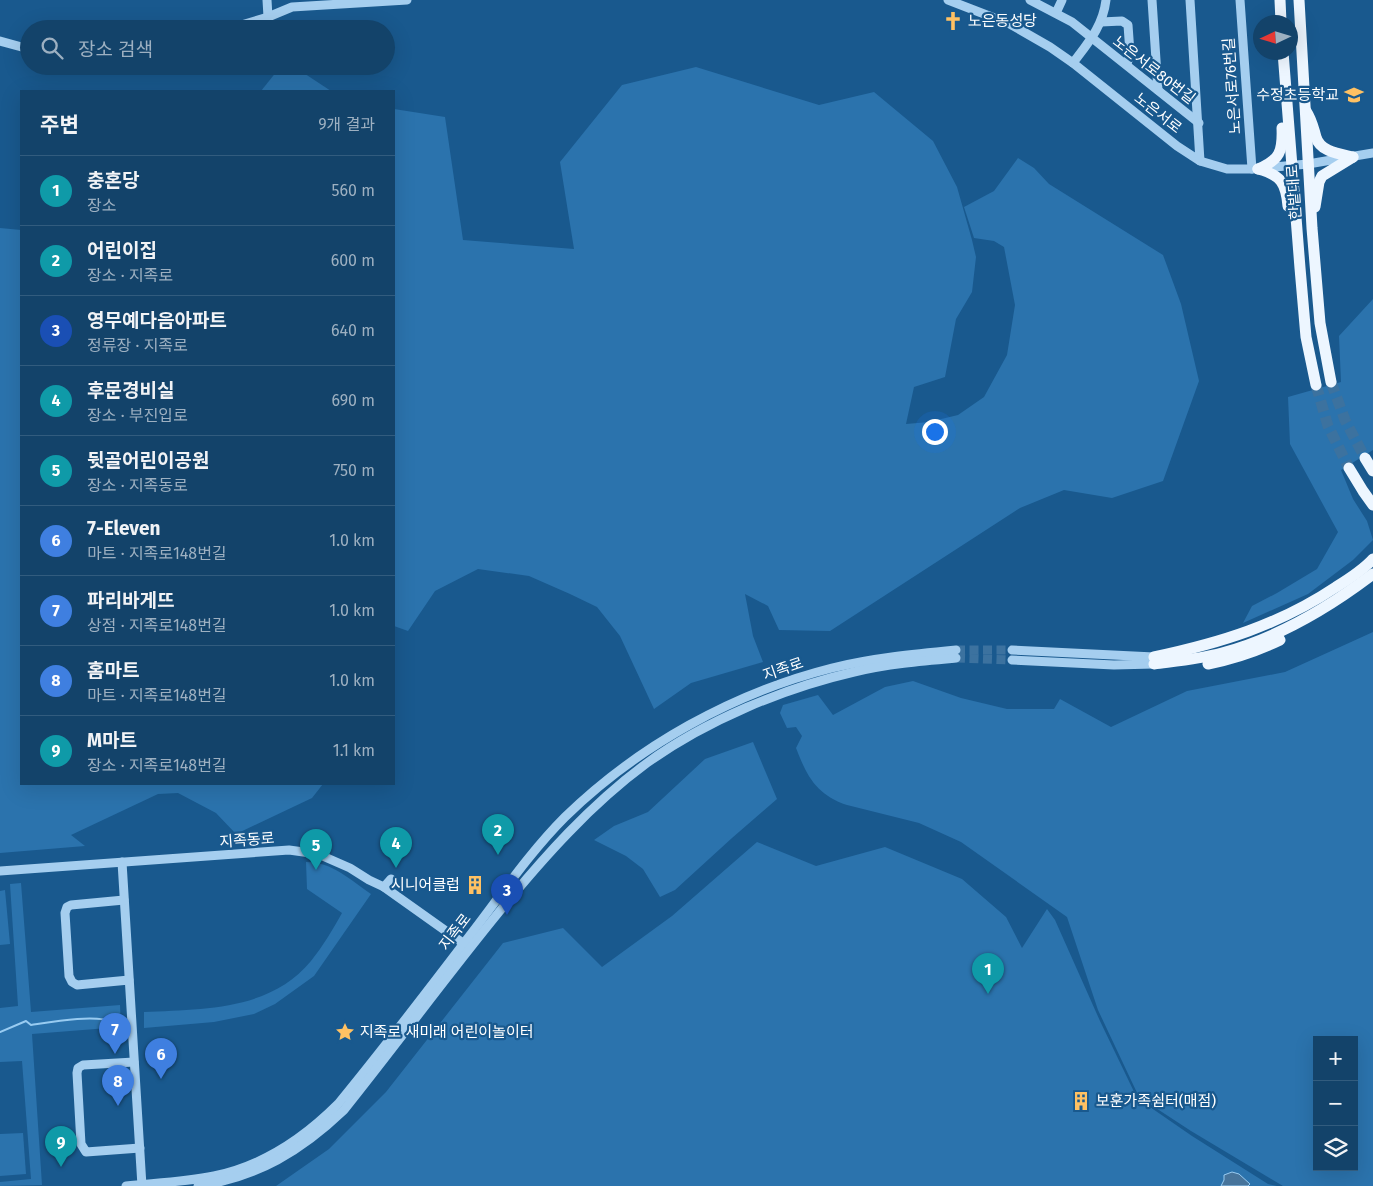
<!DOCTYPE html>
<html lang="ko">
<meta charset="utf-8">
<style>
:root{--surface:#13436a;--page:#204e72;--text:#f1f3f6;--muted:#9db0c1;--line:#325c7e;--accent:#ffc163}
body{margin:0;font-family:"Fira Sans","Noto Sans KR",sans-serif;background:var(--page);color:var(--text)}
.controls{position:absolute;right:15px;bottom:15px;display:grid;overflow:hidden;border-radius:0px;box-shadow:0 5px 20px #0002}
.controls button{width:45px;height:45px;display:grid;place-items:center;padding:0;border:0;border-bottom:1px solid var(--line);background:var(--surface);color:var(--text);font:25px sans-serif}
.compass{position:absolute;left:1253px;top:15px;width:45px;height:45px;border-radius:50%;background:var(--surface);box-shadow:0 5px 20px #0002;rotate:266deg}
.you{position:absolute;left:934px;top:431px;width:18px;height:18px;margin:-12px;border:4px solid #fff;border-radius:50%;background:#1a73e8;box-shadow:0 0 0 8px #1a73e833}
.badge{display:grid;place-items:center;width:32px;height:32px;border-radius:50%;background:var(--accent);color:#fff;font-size:16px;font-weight:700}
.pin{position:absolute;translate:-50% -41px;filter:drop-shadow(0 1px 2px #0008)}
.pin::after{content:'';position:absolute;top:26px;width:18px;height:15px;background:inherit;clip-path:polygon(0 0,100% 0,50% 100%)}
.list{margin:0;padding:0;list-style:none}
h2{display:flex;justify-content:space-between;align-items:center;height:65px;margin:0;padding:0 20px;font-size:21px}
h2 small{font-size:16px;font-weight:400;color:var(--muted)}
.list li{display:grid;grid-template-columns:32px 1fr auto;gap:15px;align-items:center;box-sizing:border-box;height:70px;padding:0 20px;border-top:1px solid var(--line)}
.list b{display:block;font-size:19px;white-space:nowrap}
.list p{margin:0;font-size:16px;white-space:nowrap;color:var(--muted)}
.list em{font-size:16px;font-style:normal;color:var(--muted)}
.icon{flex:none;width:28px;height:28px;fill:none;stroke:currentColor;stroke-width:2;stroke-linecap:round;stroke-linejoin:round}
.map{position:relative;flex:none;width:1373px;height:1186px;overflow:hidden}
.search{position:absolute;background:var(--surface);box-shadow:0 5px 20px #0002;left:20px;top:20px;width:375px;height:55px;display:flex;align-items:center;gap:12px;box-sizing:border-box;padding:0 18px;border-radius:28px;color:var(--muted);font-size:19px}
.panel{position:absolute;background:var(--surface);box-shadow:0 5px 20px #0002;left:20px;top:90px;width:375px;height:695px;border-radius:0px}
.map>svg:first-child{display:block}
.green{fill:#2b73ad;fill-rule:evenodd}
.water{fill:#47749b;stroke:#98cbf1}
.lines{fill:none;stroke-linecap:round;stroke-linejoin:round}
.stream{stroke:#98cbf1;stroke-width:2}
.minor-tunnel{stroke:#3c729f;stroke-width:9;stroke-dasharray:9 4.5;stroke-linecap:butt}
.major-tunnel{stroke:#3c729f;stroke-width:11;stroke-dasharray:11 5.5;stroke-linecap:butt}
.minor{stroke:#a5ceef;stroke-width:9}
.major{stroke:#edf6ff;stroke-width:11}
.labels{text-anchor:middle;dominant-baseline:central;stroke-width:4.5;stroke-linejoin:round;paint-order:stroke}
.poi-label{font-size:15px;fill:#fff;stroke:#19598e;text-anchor:start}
.street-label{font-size:15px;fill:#fff;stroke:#19598e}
</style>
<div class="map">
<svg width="1373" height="1186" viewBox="0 0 1373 1186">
<rect width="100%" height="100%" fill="#19598e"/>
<g class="green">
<polygon points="281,66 293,66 331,91 261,91"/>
<polygon points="696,67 819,105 874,92 933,141 957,187 972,240 976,257 972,292 956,319 945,377 914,387 906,424 929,422 958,415 984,397 1007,355 1015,305 1004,247 994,241 974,238 964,207 994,191 1018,158 1034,168 1049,184 1163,255 1181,304 1199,381 1163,481 1112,498 1064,490 1020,508 830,631 779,630 768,606 745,594 753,636 763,662 691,683 654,709 620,636 597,607 570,594 529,576 478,569 435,591 408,631 394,626 394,109 445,117 463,240 574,249 560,162 622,85"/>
<polygon points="0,228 21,230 21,784 323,784 312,798 236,834 216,813 178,793 158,794 71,835 85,846 0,853"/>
<polygon points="1373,299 1373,450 1341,470 1353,499 1367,521 1373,540 1353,560 1308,594 1243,623 1252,606 1277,593 1317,569 1338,532 1290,444 1288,397 1341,382 1339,336"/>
<path d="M1373,632v554h-90l-92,-55 -52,-34 -41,-87 -31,-93 -106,-75 -42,-19 -72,-18c-30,-10 -40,-28 -51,-57l6,-12 -6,-9 -9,1 -7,-15 3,-8 35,-10 15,20 52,-28 28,-6 48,17 46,11h47l6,-10 51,28 76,-36 98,-19zM1317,1040h37v127h-37z"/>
<polygon points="753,742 777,799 732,838 675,890 660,897 643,869 626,856 594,840 614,826 648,812 705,759"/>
<polygon points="757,842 816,866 885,847 962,879 1006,917 1022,948 1047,909 1055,920 1100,1021 1137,1098 1192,1136 1268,1184 1277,1186 276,1186 329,1149 386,1092 503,943 563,928 602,967 672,916"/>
<path d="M306,862c27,0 44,18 65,32l-57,82 -39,28 -21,10 -40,8 -70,6v-16c58,-3 126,-1 167,-51 12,-15 22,-32 31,-48l-35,-24z"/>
<polygon points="21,883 31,1012 120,1005 121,1027 32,1034 42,1185 0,1186 0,1182 31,1179 22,1061 0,1062 0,1008 18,1006 10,884"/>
<polygon points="5,890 10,944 0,945 0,891"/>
<polygon points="23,1133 26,1174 0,1176 0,1134"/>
</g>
<polygon class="water" points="1232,1172 1239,1174 1250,1184 1248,1186 1221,1186 1224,1180 1224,1175"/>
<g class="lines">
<path class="stream" d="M0,1032l26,-11 5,4c20,-3 64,-11 82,-3"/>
<g class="minor-tunnel">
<polyline points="956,650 1012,650"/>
<polyline points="956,658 1012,660"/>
</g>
<g class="major-tunnel">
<polyline points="1331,382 1345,420 1365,458"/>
<polyline points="1316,385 1328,426 1349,468"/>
</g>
<g class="minor">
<polyline points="267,0 268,17"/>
<polyline points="948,0 1010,24 1050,47 1073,63 1177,146 1200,161 1227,169 1252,169 1308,164 1373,153"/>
<polyline points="1030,0 1072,22 1199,123"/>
<polyline points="1152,0 1158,90"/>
<polyline points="1190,0 1200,161"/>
<polyline points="1240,0 1252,169"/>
<polyline points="1056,13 1062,0"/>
<polyline points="1101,22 1122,21 1128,25 1130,53 1127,64"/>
<polyline points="228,29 268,17 292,7 407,0"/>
<polyline points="0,41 29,49"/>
<path d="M1073,63c15,-20 30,-37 33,-63"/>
<polyline points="1012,650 1154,657"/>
<polyline points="1012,660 1114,665 1154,664"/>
<polyline points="122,862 142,1186"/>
<polyline points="0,871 289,850 318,854 350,868 369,880 384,887 467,946"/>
<polyline points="384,887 391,879"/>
<polyline points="124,900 71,905 67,907 65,913 69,976 72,982 77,985 129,980"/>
<polyline points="134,1062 83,1065 78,1068 77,1073 81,1144 86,1152 140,1148"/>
<path d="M126,1186c29,-3 59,-4 88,-10 49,-10 89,-37 124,-72 47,-57 91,-115 136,-174 29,-38 57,-79 91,-113 73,-71 168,-124 267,-149 41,-10 82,-14 124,-18"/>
<path d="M198,1186c60,-9 103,-35 146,-76 52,-65 102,-133 155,-198 44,-54 91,-107 148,-149 58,-42 137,-75 207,-91 33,-8 68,-11 102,-14"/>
</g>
<g class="major">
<polyline points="1280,0 1281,22"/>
<polyline points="1299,0 1312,228 1320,323 1331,382"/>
<polyline points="1283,52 1300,268 1306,337 1316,385"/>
<path d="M1306,111c6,9 7,16 10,26 4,15 24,17 37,20"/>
<path d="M1258,169c22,-9 25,-18 24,-41"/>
<path d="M1258,169c23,6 28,14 30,37"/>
<polyline points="1315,207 1319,182 1322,176 1353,157"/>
<polyline points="1365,458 1373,471"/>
<polyline points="1349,468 1363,491 1373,505"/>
<path d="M1154,657c66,-14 125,-32 182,-70 13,-8 27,-17 37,-28"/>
<path d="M1154,664c23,-3 46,-5 68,-11 56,-15 105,-44 151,-79"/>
<path d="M1208,664c25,-5 49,-13 72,-24"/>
</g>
</g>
<defs>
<g id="church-bare" transform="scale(1.5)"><path d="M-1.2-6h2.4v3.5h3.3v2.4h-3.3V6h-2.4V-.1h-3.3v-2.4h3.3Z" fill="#ffc163" stroke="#19598e" stroke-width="2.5" paint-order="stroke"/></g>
<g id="school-bare" transform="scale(1.5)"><path d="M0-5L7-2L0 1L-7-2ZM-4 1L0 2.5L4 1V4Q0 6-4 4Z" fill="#ffc163" stroke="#19598e" stroke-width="2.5" paint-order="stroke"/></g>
<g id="building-bare" transform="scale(1.5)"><path d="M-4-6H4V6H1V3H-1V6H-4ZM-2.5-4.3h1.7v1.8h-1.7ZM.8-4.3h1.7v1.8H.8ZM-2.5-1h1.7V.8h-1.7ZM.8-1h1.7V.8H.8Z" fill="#ffc163" stroke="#19598e" stroke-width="2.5" paint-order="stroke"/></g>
<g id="sight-bare" transform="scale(1.5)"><path d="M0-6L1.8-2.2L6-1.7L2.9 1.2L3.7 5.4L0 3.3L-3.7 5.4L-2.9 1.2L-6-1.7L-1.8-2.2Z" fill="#ffc163" stroke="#19598e" stroke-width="2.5" paint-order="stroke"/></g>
</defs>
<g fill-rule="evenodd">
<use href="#church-bare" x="953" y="21"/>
<use href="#school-bare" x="1354" y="95"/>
<use href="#building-bare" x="475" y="885"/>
<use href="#sight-bare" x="345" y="1032"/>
<use href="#building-bare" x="1081" y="1101"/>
</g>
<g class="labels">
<g class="poi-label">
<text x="968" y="21">노은동성당</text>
<text x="1339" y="95" text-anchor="end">수정초등학교</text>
<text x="460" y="885" text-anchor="end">시니어클럽</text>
<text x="360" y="1032">지족로 새미래 어린이놀이터</text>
<text x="1096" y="1101">보훈가족쉼터(매점)</text>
</g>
<g class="street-label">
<text transform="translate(1154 70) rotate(38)">노은서로80번길</text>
<text transform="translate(1232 86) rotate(-94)">노은서로76번길</text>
<text transform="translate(1158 113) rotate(38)">노은서로</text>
<text transform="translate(1294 192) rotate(-94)">한밭대로</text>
<text transform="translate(783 669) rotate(-19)">지족로</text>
<text transform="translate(247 840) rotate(-4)">지족동로</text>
<text transform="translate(455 932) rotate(-53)">지족로</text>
</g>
</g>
</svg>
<div class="controls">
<button>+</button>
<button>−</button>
<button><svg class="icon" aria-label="layers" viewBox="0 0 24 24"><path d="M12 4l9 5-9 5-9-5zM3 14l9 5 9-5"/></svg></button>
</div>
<svg class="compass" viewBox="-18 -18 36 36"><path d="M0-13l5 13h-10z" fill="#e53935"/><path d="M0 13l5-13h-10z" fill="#9db0c1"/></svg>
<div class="you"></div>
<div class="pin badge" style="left:988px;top:994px;background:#0f9aa8">1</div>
<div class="pin badge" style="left:498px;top:855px;background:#0f9aa8">2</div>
<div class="pin badge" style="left:507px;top:915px;background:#1a4fb4">3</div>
<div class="pin badge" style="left:396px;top:868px;background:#0f9aa8">4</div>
<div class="pin badge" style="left:316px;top:870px;background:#0f9aa8">5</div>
<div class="pin badge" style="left:161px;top:1079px;background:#3f7fe0">6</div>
<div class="pin badge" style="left:115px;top:1054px;background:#3f7fe0">7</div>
<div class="pin badge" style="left:118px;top:1106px;background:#3f7fe0">8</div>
<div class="pin badge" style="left:61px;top:1167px;background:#0f9aa8">9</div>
<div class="search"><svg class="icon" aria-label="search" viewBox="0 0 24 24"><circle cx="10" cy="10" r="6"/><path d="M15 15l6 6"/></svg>장소 검색</div>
<section class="panel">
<h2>주변<small>9개 결과</small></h2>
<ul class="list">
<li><span class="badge" style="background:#0f9aa8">1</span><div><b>충혼당</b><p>장소</p></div><em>560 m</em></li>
<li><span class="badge" style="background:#0f9aa8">2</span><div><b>어린이집</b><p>장소 · 지족로</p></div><em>600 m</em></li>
<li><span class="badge" style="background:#1a4fb4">3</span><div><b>영무예다음아파트</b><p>정류장 · 지족로</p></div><em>640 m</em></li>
<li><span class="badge" style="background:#0f9aa8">4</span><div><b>후문경비실</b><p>장소 · 부진입로</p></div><em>690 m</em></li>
<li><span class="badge" style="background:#0f9aa8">5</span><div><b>뒷골어린이공원</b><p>장소 · 지족동로</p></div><em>750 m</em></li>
<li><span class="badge" style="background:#3f7fe0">6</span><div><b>7-Eleven</b><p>마트 · 지족로148번길</p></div><em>1.0 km</em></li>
<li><span class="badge" style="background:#3f7fe0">7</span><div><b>파리바게뜨</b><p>상점 · 지족로148번길</p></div><em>1.0 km</em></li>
<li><span class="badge" style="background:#3f7fe0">8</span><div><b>홈마트</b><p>마트 · 지족로148번길</p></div><em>1.0 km</em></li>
<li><span class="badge" style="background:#0f9aa8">9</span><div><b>M마트</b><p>장소 · 지족로148번길</p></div><em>1.1 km</em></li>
</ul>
</section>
</div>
